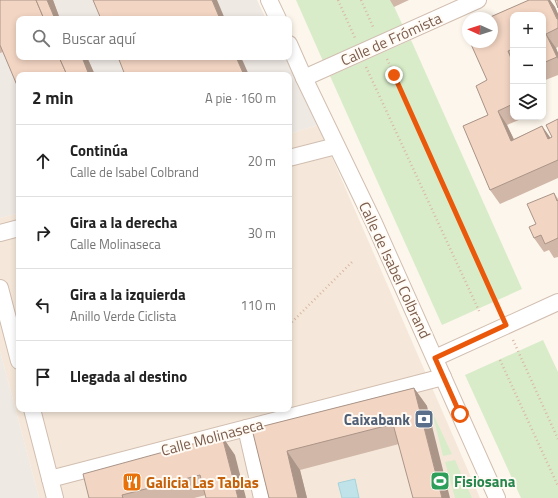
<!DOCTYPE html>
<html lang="es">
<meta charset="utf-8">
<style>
:root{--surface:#fff;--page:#f6f6f6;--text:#222;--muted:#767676;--line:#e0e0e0}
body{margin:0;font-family:"Titillium Web",sans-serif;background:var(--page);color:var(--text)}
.controls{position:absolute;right:12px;top:12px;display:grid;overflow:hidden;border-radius:8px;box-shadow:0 2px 6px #0003}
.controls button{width:36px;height:36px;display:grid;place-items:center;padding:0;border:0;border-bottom:1px solid var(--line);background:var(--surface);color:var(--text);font:20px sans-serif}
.compass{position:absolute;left:462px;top:12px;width:36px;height:36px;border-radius:50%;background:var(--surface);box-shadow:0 2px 6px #0003;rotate:273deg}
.stop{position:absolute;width:12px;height:12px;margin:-9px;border:3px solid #ea580c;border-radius:50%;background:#fff}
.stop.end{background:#ea580c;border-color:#fff;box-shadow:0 1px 4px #0008}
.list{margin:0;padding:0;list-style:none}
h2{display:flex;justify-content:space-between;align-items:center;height:52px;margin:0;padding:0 16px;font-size:17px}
h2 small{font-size:13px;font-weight:400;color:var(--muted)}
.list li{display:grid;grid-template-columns:26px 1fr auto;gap:12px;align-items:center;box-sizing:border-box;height:72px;padding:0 16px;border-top:1px solid var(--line)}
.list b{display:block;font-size:15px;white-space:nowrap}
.list p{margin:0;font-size:13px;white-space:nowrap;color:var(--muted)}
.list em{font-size:13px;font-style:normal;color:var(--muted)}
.icon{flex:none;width:22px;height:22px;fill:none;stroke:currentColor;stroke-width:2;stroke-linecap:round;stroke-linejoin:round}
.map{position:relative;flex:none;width:558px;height:498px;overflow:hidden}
.search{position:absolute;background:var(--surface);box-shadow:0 2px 6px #0003;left:16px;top:16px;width:276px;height:44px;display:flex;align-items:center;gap:10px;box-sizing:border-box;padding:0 14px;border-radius:8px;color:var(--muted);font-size:15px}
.panel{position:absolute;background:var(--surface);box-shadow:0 2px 6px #0003;left:16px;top:72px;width:276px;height:340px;border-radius:8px}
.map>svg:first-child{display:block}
.residential{fill:#f5e8da}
.industrial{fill:#efe9e4}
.green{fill:#d8ecc9}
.water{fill:#bfe3e8;stroke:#a5d3da}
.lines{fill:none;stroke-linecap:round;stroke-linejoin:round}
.street-casing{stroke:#d1beb0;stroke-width:18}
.path{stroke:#d9b8a5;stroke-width:2.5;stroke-dasharray:1 3;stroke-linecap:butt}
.street{stroke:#fff;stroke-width:16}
.wall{fill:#d1b7a8}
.shaded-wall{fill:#aa9588}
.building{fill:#f3d5c3;stroke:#aa9588}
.route{stroke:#ea580c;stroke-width:5}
.labels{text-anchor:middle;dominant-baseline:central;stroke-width:4;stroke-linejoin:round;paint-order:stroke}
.street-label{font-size:15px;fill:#7a5c4d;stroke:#fffaf3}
.service-label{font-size:15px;font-weight:bold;fill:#4e5e75;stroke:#fffaf3;text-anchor:end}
.leisure-label{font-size:15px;font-weight:bold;fill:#27864d;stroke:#fffaf3;text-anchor:start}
.food-label{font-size:15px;font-weight:bold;fill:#c56008;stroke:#fffaf3;text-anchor:start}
</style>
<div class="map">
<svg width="558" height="498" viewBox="0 0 558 498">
<rect width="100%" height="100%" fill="#fdf6ec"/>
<polygon class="residential" points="318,125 480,498 39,498 0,351 0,218 19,213 19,409 289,409 289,134"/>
<g class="industrial">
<polygon points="0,0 257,0 266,19 19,19 19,57 285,57 318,125 289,134 289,75 19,75 19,213 0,218"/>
<polygon points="0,351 39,498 0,498"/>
</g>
<g class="green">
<polygon points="296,0 391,0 403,26 323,61"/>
<polygon points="411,40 522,289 442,325 330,76"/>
<polygon points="543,340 558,372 558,498 521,498 465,375"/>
<polygon points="432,412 452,454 443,456"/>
<polygon points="455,460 472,498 455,498 445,462"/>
</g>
<polygon class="water" points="355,479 359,498 342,498 338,483"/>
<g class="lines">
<g class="street-casing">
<g id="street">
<polyline points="269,0 278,19"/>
<polyline points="289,44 304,78 374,223 497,498"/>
<polyline points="304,78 478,0"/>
<polyline points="289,158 336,146"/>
<polyline points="0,233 19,228"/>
<polyline points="0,288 19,361"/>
<polyline points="435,358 558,302"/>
<polyline points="32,409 55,498"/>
<polyline points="246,428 262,498"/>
<polyline points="50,479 443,377"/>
</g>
</g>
<g class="path">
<polyline points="338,0 355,38"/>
<polyline points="361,0 374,29"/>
<polyline points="387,59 500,312"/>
<polyline points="366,67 480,313"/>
<polyline points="289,325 354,260"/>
<polyline points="513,340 558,439"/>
<polyline points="500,360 558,486"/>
</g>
<use href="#street" class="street"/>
</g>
<g class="wall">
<polygon points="0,0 53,0 60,19 19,19 19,57 87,57 95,75 19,75 19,90 3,52 0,53"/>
<polygon points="390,0 409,0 394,7"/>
<polygon points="529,0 550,0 555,7 558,14 558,47 556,48 558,53 558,75 543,81 543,15 513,15 513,117 526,117 507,125 514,139 542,126 550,138 552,137 546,125 558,119 558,178 500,204 490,190 463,126 488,115 476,86 487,80 470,42 492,42 492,18 488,18"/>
<polygon points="554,193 558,199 558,257 554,258 549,250 544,252 534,238 536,224"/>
<polygon points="414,388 427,406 399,444 300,470 307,498 269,498 252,429"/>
<polygon points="235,455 206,495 194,498 89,498"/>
</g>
<g class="shaded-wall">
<polygon points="47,0 53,0 60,19 55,19"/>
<polygon points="212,0 217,0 225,19 220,19"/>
<polygon points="548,0 550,0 555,7 558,14 558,20"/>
<polygon points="546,34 556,48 558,53 558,59"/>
<polygon points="508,51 513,59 513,63"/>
<polygon points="82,57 87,57 95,75 89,75"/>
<polygon points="236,57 241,57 249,75 244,75"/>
<polygon points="498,111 507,125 521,155 511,141"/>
<polygon points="542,126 552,140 548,139"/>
<polygon points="414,388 427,406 450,498 442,498"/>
<polygon points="222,436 235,455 246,498 238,498"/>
<polygon points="287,451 300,470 307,498 298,498"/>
</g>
<g class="building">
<polygon points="0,0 36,0 44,19 19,19 19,57 59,57 67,75 19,75 19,90 0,45"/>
<polygon points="36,0 47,0 55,19 44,19"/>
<polygon points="93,0 212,0 220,19 101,19"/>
<polygon points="529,0 548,0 557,19 558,19 558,28 546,34 557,57 543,63 543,15 513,15 513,49 508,51 513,63 513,104 498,111 511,141 542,126 548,139 552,137 546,125 558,119 558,160 490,190 463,126 488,115 476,86 487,80 470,42 492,42 492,18 488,18"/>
<polygon points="555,0 558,0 558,8"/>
<polygon points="468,27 468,38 464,29"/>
<polygon points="59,57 82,57 89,75 67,75"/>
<polygon points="118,57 236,57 244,75 125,75"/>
<polygon points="554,193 557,201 558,200 558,238 545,244 541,235 534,238 529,227 536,224 527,204"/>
<polygon points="414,388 442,498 413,498 393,424 287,451 298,498 269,498 252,429"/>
<polygon points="222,436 238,498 206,498 200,475 122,495 123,498 89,498 83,474"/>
</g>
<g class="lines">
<polyline class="route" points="394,75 506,325 435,358 460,414"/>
</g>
<defs>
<g id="bank-square" transform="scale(1)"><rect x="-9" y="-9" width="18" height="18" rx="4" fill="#5c6f8a" stroke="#fffaf3"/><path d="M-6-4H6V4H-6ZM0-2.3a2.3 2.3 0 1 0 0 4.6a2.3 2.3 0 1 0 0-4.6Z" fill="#fff"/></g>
<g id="stadium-square" transform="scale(1)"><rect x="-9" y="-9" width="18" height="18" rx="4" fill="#2e9e5b" stroke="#fffaf3"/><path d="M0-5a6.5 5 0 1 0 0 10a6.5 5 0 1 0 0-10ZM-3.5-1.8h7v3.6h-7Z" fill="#fff"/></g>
<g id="restaurant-square" transform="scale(1)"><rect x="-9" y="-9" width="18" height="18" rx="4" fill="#e8710a" stroke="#fffaf3"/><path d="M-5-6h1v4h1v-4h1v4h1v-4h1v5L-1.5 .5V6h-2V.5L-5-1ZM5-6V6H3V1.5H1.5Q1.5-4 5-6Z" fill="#fff"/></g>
</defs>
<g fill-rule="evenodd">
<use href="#bank-square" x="424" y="419"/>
<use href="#stadium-square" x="440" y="481"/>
<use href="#restaurant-square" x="132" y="482"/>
</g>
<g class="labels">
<g class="street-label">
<text transform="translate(391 39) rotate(-24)">Calle de Frómista</text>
<text transform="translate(395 270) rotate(65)">Calle de Isabel Colbrand</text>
<text transform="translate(212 437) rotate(-15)">Calle Molinaseca</text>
</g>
<g class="service-label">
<text x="410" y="419">Caixabank</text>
</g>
<g class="leisure-label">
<text x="454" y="481">Fisiosana</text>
</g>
<g class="food-label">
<text x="146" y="482">Galicia Las Tablas</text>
</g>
</g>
</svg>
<div class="controls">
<button>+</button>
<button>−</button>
<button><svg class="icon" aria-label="layers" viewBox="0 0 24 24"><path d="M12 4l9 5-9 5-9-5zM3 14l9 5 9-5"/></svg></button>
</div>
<svg class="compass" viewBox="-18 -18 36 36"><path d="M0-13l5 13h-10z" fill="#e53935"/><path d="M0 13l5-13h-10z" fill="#767676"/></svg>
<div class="stop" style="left:460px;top:414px"></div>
<div class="stop end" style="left:394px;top:75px"></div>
<div class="search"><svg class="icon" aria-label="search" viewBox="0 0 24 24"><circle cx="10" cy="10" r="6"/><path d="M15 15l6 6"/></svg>Buscar aquí</div>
<section class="panel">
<h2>2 min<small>A pie · 160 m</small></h2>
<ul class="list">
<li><svg class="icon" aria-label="ahead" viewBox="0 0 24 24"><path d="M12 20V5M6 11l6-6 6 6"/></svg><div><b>Continúa</b><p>Calle de Isabel Colbrand</p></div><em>20 m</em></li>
<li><svg class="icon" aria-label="right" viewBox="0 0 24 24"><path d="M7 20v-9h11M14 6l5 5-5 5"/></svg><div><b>Gira a la derecha</b><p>Calle Molinaseca</p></div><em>30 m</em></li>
<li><svg class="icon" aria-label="left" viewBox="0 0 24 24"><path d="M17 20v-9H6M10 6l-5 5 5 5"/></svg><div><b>Gira a la izquierda</b><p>Anillo Verde Ciclista</p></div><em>110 m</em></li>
<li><svg class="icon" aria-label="arrive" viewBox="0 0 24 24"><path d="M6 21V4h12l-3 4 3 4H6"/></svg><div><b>Llegada al destino</b></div></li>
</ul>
</section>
</div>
